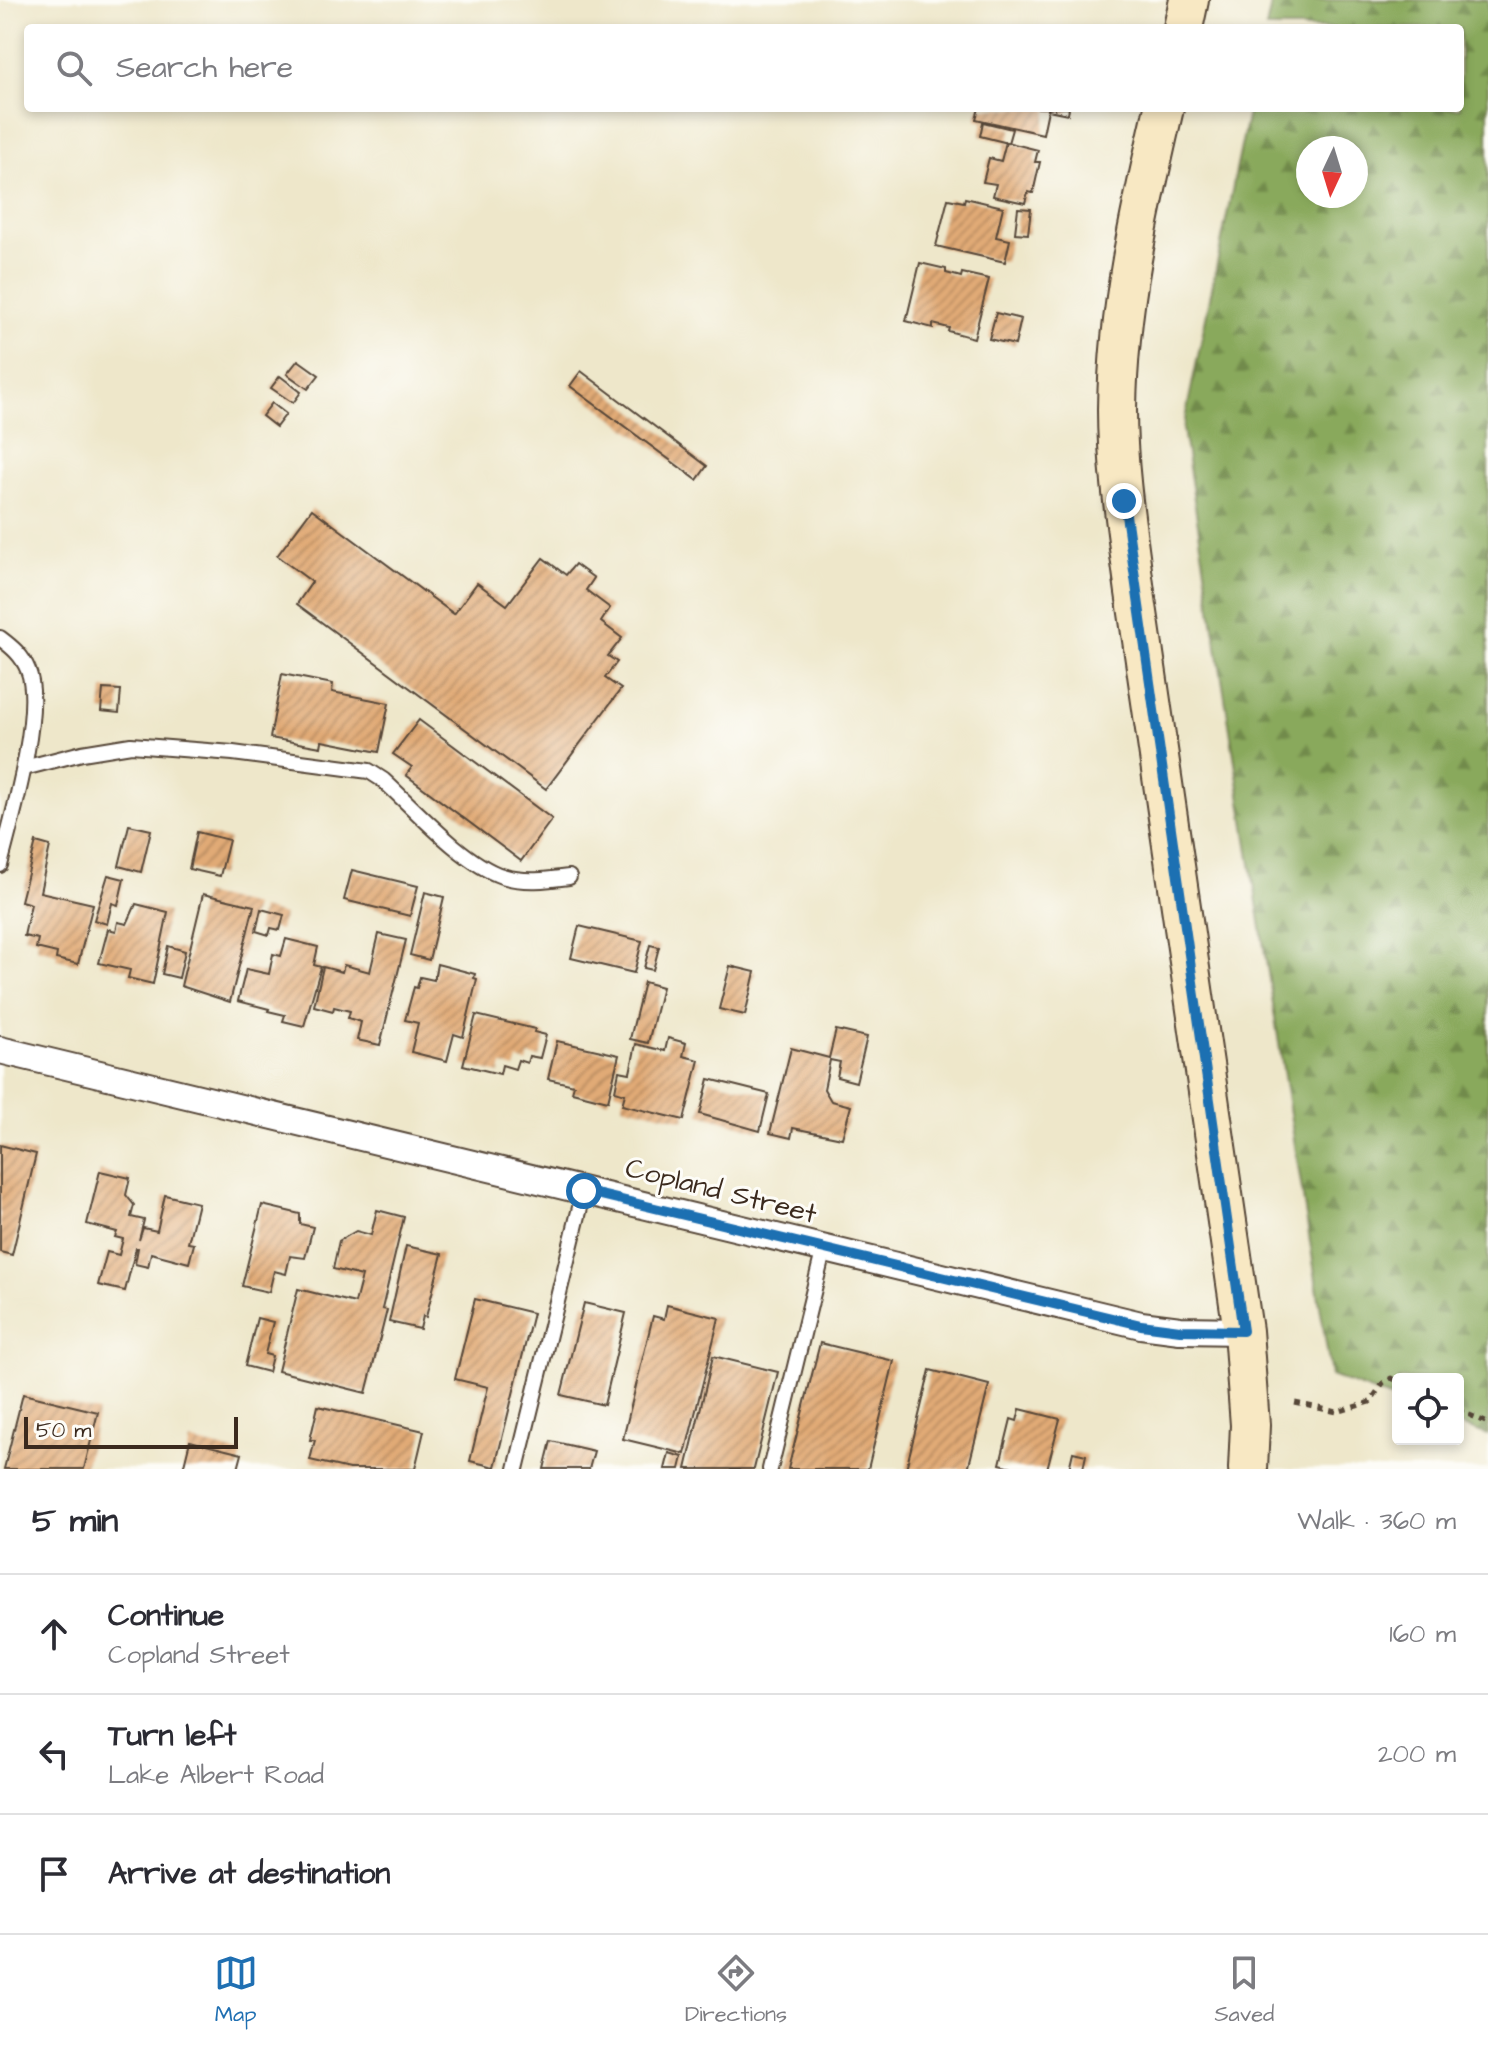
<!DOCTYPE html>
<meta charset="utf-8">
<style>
:root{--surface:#fff;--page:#f7f7f7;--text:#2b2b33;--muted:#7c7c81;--line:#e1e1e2;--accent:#1f6fb2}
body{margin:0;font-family:"Architects Daughter",sans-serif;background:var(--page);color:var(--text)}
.controls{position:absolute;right:24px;bottom:24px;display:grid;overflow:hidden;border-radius:8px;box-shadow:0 4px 12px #0003}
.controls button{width:72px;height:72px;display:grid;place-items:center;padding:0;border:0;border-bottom:2px solid var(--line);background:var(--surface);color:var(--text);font:40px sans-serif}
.compass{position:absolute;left:1296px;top:136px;width:72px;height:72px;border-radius:50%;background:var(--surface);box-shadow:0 4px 12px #0003;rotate:184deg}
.scale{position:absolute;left:24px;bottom:20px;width:214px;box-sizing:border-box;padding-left:8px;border:4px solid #3b2a1e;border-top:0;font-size:22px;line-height:28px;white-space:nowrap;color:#3b2a1e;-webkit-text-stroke:6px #fdfcf7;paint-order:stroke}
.stop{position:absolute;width:24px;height:24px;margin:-18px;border:6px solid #1f6fb2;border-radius:50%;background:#fff}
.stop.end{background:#1f6fb2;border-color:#fff;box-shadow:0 2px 8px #0008}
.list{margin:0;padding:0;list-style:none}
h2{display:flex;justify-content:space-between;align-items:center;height:104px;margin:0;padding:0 32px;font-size:34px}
h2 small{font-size:26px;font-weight:400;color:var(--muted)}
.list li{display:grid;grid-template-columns:52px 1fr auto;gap:24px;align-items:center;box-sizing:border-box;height:120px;padding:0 32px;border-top:2px solid var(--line)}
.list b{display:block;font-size:30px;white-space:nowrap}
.list p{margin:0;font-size:26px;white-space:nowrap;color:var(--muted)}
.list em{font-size:26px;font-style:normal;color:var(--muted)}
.icon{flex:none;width:44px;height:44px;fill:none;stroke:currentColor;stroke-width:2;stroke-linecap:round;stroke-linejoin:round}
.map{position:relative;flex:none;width:1488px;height:1469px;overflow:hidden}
.search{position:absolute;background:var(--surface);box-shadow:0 4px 12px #0003;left:24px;right:24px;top:24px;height:88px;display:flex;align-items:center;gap:20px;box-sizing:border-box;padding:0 28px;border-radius:8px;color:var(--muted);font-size:30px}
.sheet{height:464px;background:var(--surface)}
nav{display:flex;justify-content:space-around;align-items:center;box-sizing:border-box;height:112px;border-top:2px solid var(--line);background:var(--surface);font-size:22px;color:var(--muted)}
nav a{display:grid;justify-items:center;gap:4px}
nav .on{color:var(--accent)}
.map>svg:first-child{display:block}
.forest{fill:url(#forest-firs);stroke:#626a3d;stroke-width:2;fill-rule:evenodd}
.building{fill:url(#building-hatch)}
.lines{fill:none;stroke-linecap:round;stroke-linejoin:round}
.lane-casing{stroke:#564638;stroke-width:18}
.street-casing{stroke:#564638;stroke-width:30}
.secondary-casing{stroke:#564638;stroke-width:42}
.path{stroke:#564638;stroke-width:5;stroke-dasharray:6 6;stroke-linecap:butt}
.lane{stroke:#fff;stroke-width:14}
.street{stroke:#fff;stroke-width:26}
.secondary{stroke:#f8e8c3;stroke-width:38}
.route{stroke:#1f6fb2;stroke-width:10}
.labels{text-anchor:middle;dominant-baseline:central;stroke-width:6;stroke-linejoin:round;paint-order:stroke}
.street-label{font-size:28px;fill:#3b2a1e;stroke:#fdfcf7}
</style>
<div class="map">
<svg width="1488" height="1469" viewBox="0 0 1488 1469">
<defs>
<pattern id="forest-firs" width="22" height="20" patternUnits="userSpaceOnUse" patternTransform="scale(2)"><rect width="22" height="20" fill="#89a95c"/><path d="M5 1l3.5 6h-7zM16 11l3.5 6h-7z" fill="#718a4b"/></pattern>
<pattern id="building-hatch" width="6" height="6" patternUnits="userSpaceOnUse" patternTransform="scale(2)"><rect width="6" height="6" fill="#e1aa76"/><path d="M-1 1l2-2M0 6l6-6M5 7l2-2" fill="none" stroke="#b88b60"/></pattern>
</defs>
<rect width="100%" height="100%" fill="#fdfcf7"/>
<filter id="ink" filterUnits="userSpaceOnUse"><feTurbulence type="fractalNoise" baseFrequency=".0125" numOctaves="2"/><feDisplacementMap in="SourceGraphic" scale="16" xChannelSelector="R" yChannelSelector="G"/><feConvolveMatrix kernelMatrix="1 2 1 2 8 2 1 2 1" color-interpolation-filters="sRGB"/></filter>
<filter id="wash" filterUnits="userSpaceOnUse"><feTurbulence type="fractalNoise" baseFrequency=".006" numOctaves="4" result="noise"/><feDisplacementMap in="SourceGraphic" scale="32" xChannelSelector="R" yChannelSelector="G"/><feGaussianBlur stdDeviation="1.8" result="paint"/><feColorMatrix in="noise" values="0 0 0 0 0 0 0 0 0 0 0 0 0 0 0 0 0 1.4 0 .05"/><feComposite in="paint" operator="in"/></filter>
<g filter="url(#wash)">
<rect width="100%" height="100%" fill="#eee7ca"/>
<path class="forest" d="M1272,0h216v1435l-30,-11v-45h-60v22l-67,-25 -148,-947 66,-321h211v-80h-194zM1308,148h48v48h-48z"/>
<g id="blocks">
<g class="building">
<polygon points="979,108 1069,108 1068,114 1048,110 1043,134 976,119"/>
<polygon points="983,122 1012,129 1008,143 980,136"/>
<polygon points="1006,142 1038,150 1035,162 1040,162 1033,193 1028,192 1025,203 993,196 996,184 983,182 989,158 1001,161"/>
<polygon points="965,198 1003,207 996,237 1010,240 1005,262 936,246 948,199 964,202"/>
<polygon points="1018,208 1031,209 1028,234 1015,233"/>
<polygon points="920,263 946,269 946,273 961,277 962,273 989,279 974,338 948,331 949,328 933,324 933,328 906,321"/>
<polygon points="996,313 1021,319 1015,345 989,339"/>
<polygon points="298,360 319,375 308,389 287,374"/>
<polygon points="581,371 707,466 697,480 570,386"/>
<polygon points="280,376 301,392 293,403 271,388"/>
<polygon points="272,403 286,414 276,427 262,416"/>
<polygon points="312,509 454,614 477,583 507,605 543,558 566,575 575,564 594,578 586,590 610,608 601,622 622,638 608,656 617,662 605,678 621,689 546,789 297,604 312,582 277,556"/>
<polygon points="282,674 333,684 332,692 389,703 379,752 322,741 321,747 270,738"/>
<polygon points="103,689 121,690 119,713 101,711"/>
<polygon points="419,720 552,819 521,861 406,775 412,767 393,754"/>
<polygon points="129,825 151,830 141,872 119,866"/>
<polygon points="197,832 229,840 220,876 189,869"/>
<polygon points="36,842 50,846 40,892 93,904 78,964 56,959 57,953 36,948 38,939 24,936 31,904 21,901"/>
<polygon points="352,870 418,886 410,916 344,900"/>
<polygon points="108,875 124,879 118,905 112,903 107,924 94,920"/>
<polygon points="425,892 444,897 429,960 410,955"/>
<polygon points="203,894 254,906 230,1002 181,986"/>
<polygon points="136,904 168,912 153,984 128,978 130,970 99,963 108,929 116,931 118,922 127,924"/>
<polygon points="261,909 284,915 280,930 271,928 269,935 256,931"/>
<polygon points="579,926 642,941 634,973 571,958"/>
<polygon points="379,934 406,940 380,1045 357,1040 361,1022 348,1018 350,1011 334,1007 333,1011 314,1006 323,967 342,972 344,965 370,972"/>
<polygon points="286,939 318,947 314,965 321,967 304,1026 283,1021 285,1015 268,1011 269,1009 238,1001 246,969 269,974 273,954 281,956"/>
<polygon points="650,945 659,947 653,970 644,968"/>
<polygon points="168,946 185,951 179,978 162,974"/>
<polygon points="437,964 475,974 474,978 477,979 463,1037 454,1034 447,1061 411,1052 418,1023 405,1020 414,987 417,988 420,977 434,980"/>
<polygon points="730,966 755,972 745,1015 719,1009"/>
<polygon points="644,982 662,987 648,1043 630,1039"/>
<polygon points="476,1015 535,1029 534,1032 546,1035 540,1058 529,1056 527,1063 518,1060 515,1069 502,1065 500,1074 463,1065"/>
<polygon points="836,1030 867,1037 856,1082 837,1077 840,1062 830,1060 824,1089 831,1101 851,1106 842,1138 793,1128 791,1138 770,1133 791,1048 829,1058"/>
<polygon points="668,1038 686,1043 683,1056 699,1060 684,1120 622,1105 625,1094 615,1091 619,1071 630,1073 636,1044 665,1051"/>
<polygon points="557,1041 619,1055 608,1101 572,1092 574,1085 548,1079"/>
<polygon points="709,1079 769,1094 760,1131 700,1114"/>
<polygon points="0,1145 36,1154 12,1255 0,1252"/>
<polygon points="100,1171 130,1178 126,1195 134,1205 131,1217 144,1220 139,1240 143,1228 157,1231 165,1195 198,1203 188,1243 194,1244 189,1263 151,1253 148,1267 135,1264 138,1248 136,1248 125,1291 98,1285 107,1252 119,1255 123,1239 115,1237 117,1232 87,1224"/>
<polygon points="262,1205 300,1214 300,1224 313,1227 305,1258 290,1256 286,1274 274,1271 269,1292 242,1286"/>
<polygon points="377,1210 404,1217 382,1309 387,1310 366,1393 278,1371 298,1289 355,1303 362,1276 333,1269 339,1241 356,1231 371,1235"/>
<polygon points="406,1246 442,1254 426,1317 423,1316 420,1329 389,1322"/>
<polygon points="475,1299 533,1313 495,1467 470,1461 488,1387 455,1379"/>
<polygon points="584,1303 626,1313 604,1405 561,1395"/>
<polygon points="667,1305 719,1318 685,1454 623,1439 653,1316 664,1319"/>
<polygon points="257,1318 273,1322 265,1354 272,1356 268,1372 245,1366"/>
<polygon points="820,1343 894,1361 868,1469 788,1469"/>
<polygon points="713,1356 778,1372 754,1469 686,1469"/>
<polygon points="930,1370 989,1385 968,1469 906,1469"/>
<polygon points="23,1394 98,1412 84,1469 4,1469"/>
<polygon points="318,1406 424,1431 415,1469 349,1469 310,1460 315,1440 310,1440"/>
<polygon points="1020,1409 1060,1419 1047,1469 1020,1469 1000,1464 1011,1419 1017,1421"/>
<polygon points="190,1441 242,1454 238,1469 183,1469"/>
<polygon points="551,1441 594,1451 589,1469 544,1469"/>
<polygon points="1073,1452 1086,1455 1083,1469 1069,1469"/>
<polygon points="669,1453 683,1457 680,1469 665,1469"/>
</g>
</g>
</g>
<g filter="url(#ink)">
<use href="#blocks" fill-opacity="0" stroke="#564638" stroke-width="2"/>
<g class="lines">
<g class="lane-casing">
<g id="lane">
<path d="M0,638c12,9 22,17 28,32 16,39 -17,152 -28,195"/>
<path d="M24,768l58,-15 49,-8 102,8 136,18 14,9c32,29 80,83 119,96 22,7 45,4 67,1"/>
<polyline points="516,1469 584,1191"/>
<polyline points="770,1469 824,1248"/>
</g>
</g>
<g class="street-casing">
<polyline id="street" points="0,1050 1141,1325 1180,1330 1243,1331"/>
</g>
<g class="secondary-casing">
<g id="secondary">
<polyline points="1183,28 1189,0"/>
<path d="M1164,108c-23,100 -46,199 -47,302 0,60 10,122 18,182l108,739 7,94 -2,44"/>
</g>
</g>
<g class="path">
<polyline points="1295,1403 1337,1412 1370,1402 1383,1383 1391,1378 1398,1381"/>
<polyline points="1458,1410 1488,1423"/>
</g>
<use href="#lane" class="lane"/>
<use href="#street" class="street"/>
<use href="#secondary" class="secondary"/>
</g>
</g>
<g class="lines" filter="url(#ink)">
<polyline class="route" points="584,1191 1141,1325 1180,1330 1243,1331 1124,501"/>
</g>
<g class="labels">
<g class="street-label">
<text transform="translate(721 1191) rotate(14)">Copland Street</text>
</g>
</g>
</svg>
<div class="controls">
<button><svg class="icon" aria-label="locate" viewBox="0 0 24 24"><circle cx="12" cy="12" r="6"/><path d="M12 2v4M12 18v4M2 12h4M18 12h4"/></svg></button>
</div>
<svg class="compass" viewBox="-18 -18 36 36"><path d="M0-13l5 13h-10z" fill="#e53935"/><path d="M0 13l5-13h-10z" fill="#7c7c81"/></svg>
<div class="scale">50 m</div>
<div class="stop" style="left:584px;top:1191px"></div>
<div class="stop end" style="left:1124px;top:501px"></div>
<div class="search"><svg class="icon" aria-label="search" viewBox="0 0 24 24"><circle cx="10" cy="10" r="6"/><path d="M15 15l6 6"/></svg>Search here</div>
</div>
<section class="sheet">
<h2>5 min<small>Walk · 360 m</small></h2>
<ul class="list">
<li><svg class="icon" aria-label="ahead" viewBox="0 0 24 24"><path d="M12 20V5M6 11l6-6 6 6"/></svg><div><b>Continue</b><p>Copland Street</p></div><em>160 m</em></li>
<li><svg class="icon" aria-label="left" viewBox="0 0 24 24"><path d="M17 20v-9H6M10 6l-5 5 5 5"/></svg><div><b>Turn left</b><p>Lake Albert Road</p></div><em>200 m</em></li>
<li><svg class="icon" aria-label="arrive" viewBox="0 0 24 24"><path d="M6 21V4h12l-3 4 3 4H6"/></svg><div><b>Arrive at destination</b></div></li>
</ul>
</section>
<nav>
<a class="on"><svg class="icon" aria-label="map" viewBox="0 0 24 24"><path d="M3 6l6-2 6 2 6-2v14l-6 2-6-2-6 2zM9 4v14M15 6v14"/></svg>Map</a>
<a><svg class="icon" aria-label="directions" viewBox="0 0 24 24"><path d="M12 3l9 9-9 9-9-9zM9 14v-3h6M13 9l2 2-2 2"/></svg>Directions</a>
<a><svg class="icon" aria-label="saved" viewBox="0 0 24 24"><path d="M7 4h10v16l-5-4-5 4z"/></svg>Saved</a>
</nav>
